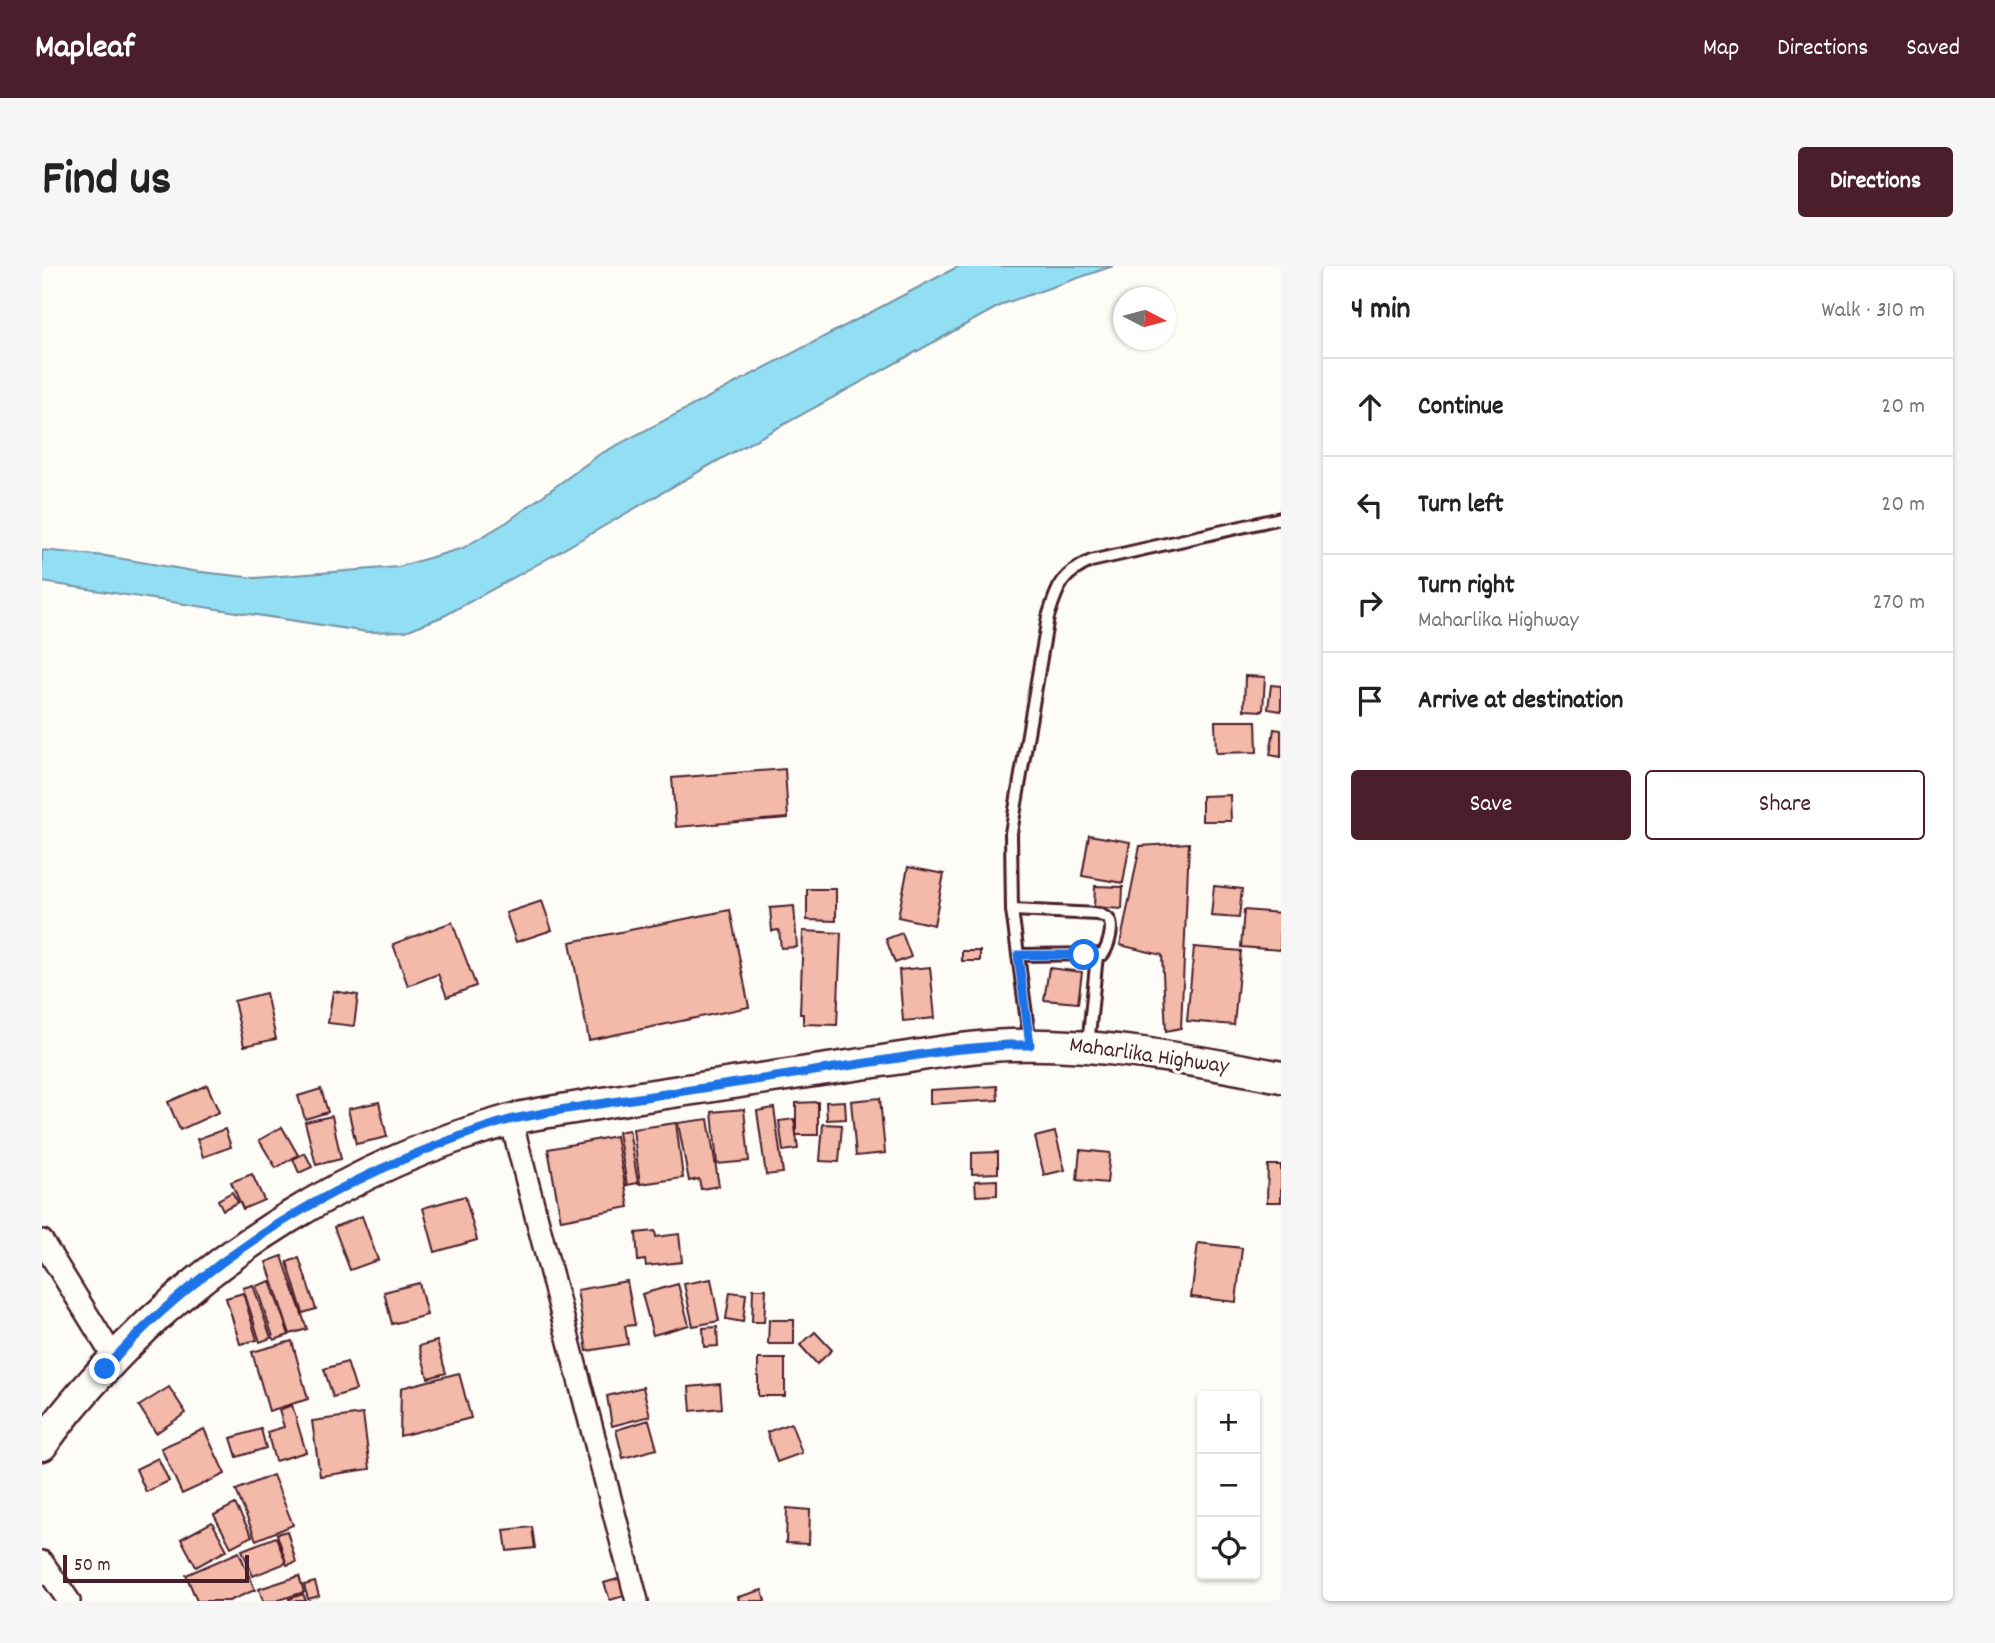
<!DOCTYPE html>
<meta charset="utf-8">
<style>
:root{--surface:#fff;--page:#f6f6f6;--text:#222;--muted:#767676;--line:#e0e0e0;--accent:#4a1f2b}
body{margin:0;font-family:Dekko,sans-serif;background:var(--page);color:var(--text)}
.controls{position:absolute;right:21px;bottom:21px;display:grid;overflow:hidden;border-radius:7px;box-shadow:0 2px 5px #0004}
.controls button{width:63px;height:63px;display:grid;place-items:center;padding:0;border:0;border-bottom:2px solid var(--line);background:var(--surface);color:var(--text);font:35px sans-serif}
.compass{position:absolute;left:1071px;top:21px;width:63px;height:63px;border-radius:50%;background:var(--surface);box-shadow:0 2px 5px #0004;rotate:96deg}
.scale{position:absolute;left:21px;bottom:18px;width:186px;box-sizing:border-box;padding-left:7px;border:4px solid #4a1f2b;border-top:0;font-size:19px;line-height:24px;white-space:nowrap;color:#4a1f2b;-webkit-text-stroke:5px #fdfcf7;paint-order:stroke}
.stop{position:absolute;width:21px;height:21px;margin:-16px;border:5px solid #1a73e8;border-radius:50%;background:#fff}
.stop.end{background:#1a73e8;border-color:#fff;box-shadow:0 2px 7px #0008}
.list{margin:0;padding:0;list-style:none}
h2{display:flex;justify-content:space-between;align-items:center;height:91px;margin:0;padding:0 28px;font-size:30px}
h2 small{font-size:23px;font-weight:400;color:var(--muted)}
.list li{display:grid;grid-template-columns:46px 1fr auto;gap:21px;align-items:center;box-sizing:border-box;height:98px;padding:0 28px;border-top:2px solid var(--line)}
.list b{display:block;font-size:26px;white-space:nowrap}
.list p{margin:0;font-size:23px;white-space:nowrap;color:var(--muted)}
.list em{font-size:23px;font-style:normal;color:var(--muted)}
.actions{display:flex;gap:14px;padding:21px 28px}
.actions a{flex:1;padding:16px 0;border:2px solid var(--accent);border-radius:7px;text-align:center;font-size:24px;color:var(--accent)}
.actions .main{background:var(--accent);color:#fff}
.icon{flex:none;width:38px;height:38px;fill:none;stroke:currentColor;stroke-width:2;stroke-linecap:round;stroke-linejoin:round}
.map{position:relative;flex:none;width:1239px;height:1335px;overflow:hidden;border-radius:7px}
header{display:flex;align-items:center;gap:42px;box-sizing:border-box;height:98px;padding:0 35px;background:var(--accent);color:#fff}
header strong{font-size:33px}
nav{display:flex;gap:38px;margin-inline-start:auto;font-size:24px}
.intro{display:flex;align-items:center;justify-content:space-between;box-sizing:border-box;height:168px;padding:0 42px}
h1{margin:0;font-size:49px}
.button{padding:18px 32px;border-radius:7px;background:var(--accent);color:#fff;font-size:24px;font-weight:700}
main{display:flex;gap:42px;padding:0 42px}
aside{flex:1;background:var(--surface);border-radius:7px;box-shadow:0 2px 5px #0004}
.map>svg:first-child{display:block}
.water{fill:#92def3;stroke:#7592a3;stroke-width:2}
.building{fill:#f3baa9;stroke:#4a1f2b;stroke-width:2}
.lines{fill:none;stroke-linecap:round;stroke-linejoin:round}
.service-casing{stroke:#4a1f2b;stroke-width:16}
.minor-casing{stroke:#4a1f2b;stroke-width:26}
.secondary-casing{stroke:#4a1f2b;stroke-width:35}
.service{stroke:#fdfcf7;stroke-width:10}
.minor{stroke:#fdfcf7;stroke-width:21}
.secondary{stroke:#fdfcf7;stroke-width:30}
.route{stroke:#1a73e8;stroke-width:9}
.labels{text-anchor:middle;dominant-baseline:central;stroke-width:6;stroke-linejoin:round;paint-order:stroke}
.street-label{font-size:23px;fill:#4a1f2b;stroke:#fdfcf7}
</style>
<header>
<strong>Mapleaf</strong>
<nav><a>Map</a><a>Directions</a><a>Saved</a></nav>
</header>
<div class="intro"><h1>Find us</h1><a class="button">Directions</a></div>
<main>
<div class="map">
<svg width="1239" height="1335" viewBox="0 0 1239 1335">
<rect width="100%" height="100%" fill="#fdfcf7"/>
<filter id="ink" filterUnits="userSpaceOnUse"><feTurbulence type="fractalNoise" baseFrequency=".0143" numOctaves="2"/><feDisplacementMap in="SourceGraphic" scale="14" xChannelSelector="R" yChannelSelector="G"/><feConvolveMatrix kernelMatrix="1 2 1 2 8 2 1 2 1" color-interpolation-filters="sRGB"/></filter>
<g filter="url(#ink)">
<polygon class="water" points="917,0 1071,0 961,38 677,194 496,298 402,350 364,365 325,366 0,316 0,284 64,290 151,305 213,312 356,301 421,282 465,256 558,188"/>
<g class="building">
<polygon points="1203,410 1223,411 1221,445 1202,444"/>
<polygon points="1229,419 1239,420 1239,445 1226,443"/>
<polygon points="1173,455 1214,455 1215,486 1174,487"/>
<polygon points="1232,463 1239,464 1239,491 1228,489"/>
<polygon points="743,503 746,552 634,561 630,512"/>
<polygon points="1188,529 1189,555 1160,555 1160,530"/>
<polygon points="1047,569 1088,576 1081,617 1040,610"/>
<polygon points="1147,577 1139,762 1124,765 1120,689 1078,679 1098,580"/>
<polygon points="866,601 902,608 892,659 856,651"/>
<polygon points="1053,620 1081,621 1080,643 1052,641"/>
<polygon points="1172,620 1200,623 1197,652 1169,650"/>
<polygon points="765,623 794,623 794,655 765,654"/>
<polygon points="500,635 510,664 474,676 464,647"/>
<polygon points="752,640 755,681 739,682 737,664 730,665 728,642"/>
<polygon points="688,644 707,741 547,774 528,676"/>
<polygon points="1202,644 1239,647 1238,684 1199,681"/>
<polygon points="410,656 434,720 405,731 396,708 366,720 351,678"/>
<polygon points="761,665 799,667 795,759 761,758 761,748 758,748"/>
<polygon points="860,667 869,691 853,697 844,673"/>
<polygon points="1152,681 1199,685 1192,759 1145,755"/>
<rect x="920" y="685" width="18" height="10"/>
<polygon points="888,701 893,752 861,755 857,704"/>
<polygon points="1007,702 1040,706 1036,737 1002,734"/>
<polygon points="291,725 316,729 312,760 286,757"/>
<polygon points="224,727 234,773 202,780 192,735"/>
<polygon points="165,819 177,846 138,864 126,836"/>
<polygon points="955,820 956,834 888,838 888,824"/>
<polygon points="279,823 286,846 263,853 256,830"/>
<polygon points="838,832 843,887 814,890 809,835"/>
<polygon points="803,835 804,853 785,854 784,836"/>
<polygon points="337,836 345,871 314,878 306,843"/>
<polygon points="776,836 776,869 754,869 754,837"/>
<polygon points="732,842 741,907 724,909 715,845"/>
<polygon points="702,843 707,895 675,898 670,846"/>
<polygon points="290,850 299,893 274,899 263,856"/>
<polygon points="666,853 677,920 659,923 657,913 647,915 636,857"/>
<polygon points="752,853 756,883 741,885 737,855"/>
<polygon points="634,857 641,912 598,918 591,863"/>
<polygon points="781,858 800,859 797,896 778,895"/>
<polygon points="240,861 256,889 234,902 217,874"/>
<polygon points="183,863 189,881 161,891 155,873"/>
<polygon points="587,864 596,917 585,919 576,866"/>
<polygon points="1013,866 1023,904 1002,909 993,871"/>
<polygon points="574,870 587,941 519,954 506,883"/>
<polygon points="1038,884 1068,887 1065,917 1035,914"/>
<polygon points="956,886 956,907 930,908 930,887"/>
<polygon points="263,887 270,901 257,907 251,893"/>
<polygon points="1226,899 1239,899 1239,936 1225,936"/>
<polygon points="210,908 222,934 201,943 189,916"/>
<polygon points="955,914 955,929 934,930 933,915"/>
<polygon points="190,926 196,936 181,944 176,934"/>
<polygon points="423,930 435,974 393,986 381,942"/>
<polygon points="320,950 336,994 308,1004 292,961"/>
<polygon points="613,965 614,971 637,968 640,996 604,1000 603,994 596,995 594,967"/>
<polygon points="1156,977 1200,982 1194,1036 1149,1031"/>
<polygon points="240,990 265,1063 248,1068 224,996"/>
<polygon points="257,992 274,1043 261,1047 245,996"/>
<polygon points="669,1013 677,1055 651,1060 642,1018"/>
<polygon points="228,1015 247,1069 232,1074 214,1020"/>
<polygon points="585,1015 593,1059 583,1060 586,1078 545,1085 535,1024"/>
<polygon points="377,1017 385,1049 350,1058 342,1026"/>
<polygon points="636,1018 647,1059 611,1069 600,1028"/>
<polygon points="211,1019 229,1072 218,1076 201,1022"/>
<polygon points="711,1023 724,1023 722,1056 710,1056"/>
<polygon points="688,1026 704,1028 701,1056 684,1053"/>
<polygon points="201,1027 215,1074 198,1078 184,1032"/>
<polygon points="727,1054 752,1054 752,1078 726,1078"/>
<polygon points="675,1061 676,1080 662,1081 661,1062"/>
<polygon points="773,1066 790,1084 775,1098 758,1079"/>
<polygon points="250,1075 266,1133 227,1145 210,1086"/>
<polygon points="395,1075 404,1107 386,1112 377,1080"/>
<rect x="716" y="1093" width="27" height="37"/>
<polygon points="305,1096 314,1124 291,1131 282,1103"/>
<polygon points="417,1107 429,1152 358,1170 359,1122"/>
<polygon points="678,1118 680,1142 649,1145 647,1121"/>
<polygon points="127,1121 144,1147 114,1167 97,1140"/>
<polygon points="601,1121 608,1150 570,1160 565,1130"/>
<polygon points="250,1139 264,1186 233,1195 225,1166 242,1161 237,1144"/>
<polygon points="321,1148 328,1203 278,1210 270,1155"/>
<polygon points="607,1154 615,1183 581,1192 574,1164"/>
<polygon points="749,1157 760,1187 735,1196 725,1166"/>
<polygon points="162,1163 183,1208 140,1228 119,1182"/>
<polygon points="219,1163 224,1182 195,1191 189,1172"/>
<polygon points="116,1192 127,1215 104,1226 94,1203"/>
<polygon points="231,1209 251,1259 214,1274 194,1224"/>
<polygon points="193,1238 210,1270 189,1281 172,1249"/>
<polygon points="745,1242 768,1244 767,1278 744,1277"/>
<polygon points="170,1256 185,1284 154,1301 139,1273"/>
<polygon points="490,1261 493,1282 465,1285 462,1264"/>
<polygon points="245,1265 254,1296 245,1299 235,1268"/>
<polygon points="234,1271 244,1297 211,1310 200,1284"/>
<polygon points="197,1286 213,1324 187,1335 155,1335 144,1309"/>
<polygon points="257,1310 262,1326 234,1335 221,1335 217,1323"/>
<polygon points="579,1312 585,1329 568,1334 562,1317"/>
<polygon points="273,1316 277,1330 266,1333 262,1319"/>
<polygon points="720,1324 723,1335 697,1335 696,1331"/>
<polygon points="261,1328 264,1335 248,1335 247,1333"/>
</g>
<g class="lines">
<g class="service-casing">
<g id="service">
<path d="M970,644l86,4c4,2 9,3 11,6 5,8 -1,27 -6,34l-85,1"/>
<path d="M988,778l-18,-134 -1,-77 37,-216c10,-30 12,-42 43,-56l190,-43"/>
<polyline points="1046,780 1055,689"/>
</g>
</g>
<g class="minor-casing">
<g id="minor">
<polyline points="469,854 595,1335"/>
<polyline points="0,975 72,1092"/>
<polyline points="0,1296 27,1335"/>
</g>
</g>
<g class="secondary-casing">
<path id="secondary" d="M0,1179c17,-25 36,-47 56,-69 107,-120 257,-213 412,-256 27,-7 54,-10 81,-15 52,-9 104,-16 155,-24 45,-7 91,-13 136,-20 42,-6 85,-15 128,-16 91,-3 182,15 271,32"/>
</g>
<use href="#service" class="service"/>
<use href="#minor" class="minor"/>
<use href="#secondary" class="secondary"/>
</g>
</g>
<g class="lines" filter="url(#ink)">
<path class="route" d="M63,1103c85,-97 199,-170 318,-218 29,-12 60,-24 90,-32 16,-3 32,-6 47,-9l391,-60 56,-5h23l-12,-90h66"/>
</g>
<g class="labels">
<g class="street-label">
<text transform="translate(1107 791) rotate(8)">Maharlika Highway</text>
</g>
</g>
</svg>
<div class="controls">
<button>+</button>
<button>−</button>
<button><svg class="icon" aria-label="locate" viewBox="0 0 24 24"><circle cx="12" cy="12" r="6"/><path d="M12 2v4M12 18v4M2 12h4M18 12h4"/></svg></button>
</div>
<svg class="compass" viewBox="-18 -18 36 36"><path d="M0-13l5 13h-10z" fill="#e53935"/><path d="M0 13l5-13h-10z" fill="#767676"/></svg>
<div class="scale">50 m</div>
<div class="stop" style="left:1042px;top:689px"></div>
<div class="stop end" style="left:63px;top:1103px"></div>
</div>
<aside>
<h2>4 min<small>Walk · 310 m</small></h2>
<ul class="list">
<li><svg class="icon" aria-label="ahead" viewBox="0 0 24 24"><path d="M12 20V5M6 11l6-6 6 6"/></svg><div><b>Continue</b></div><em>20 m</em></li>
<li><svg class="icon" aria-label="left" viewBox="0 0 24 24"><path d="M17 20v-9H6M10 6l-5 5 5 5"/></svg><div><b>Turn left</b></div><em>20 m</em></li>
<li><svg class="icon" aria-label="right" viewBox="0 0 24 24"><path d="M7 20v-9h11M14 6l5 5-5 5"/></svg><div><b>Turn right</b><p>Maharlika Highway</p></div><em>270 m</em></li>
<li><svg class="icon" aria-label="arrive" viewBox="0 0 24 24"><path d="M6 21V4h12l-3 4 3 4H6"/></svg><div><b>Arrive at destination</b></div></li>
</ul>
<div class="actions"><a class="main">Save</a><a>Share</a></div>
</aside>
</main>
